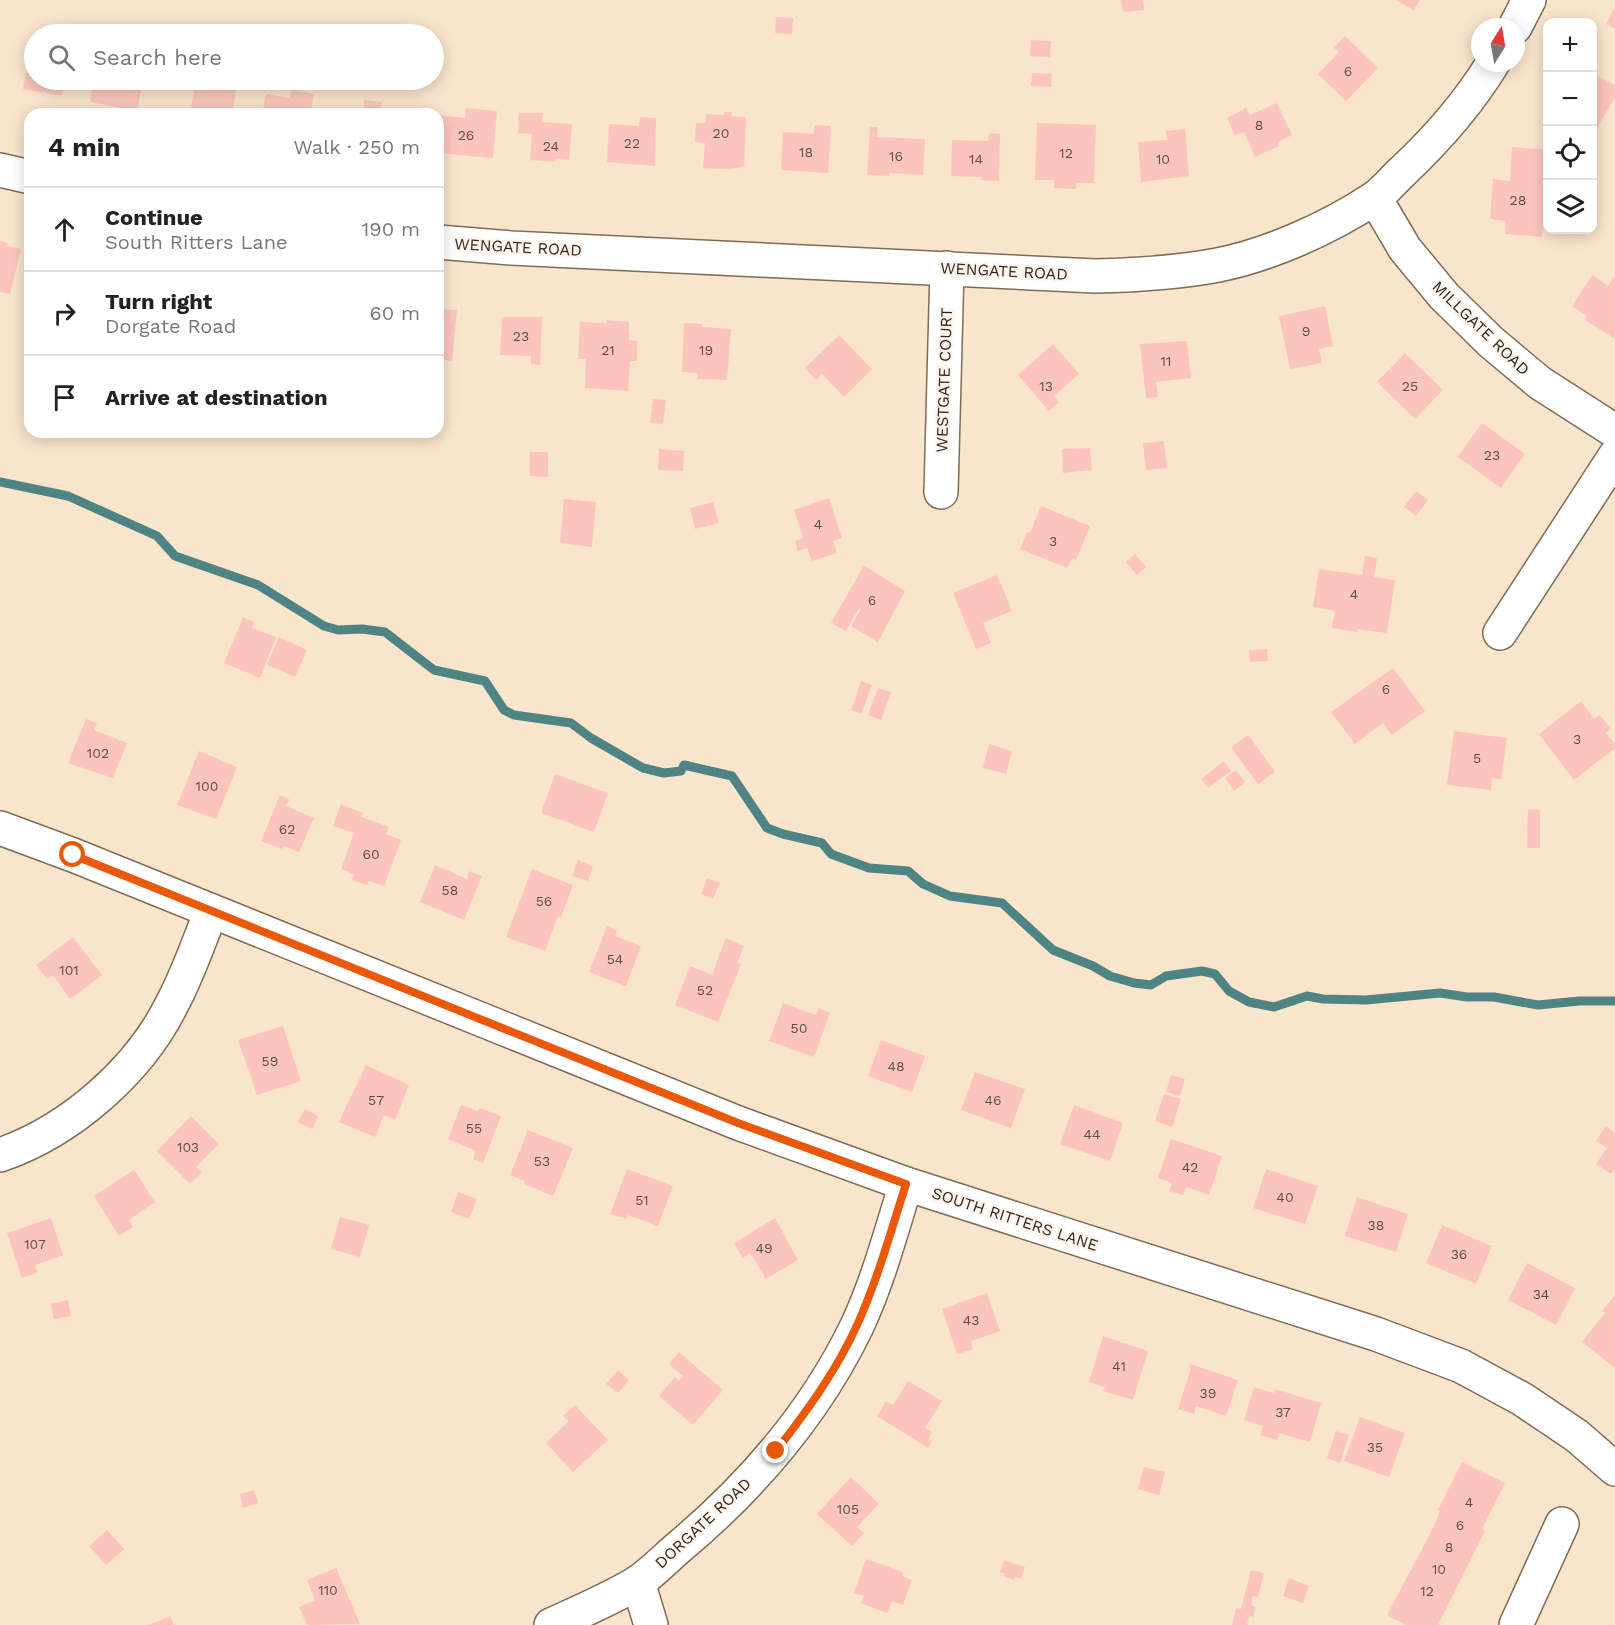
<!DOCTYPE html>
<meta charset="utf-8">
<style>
:root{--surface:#fff;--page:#f6f6f6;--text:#222;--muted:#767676;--line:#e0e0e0}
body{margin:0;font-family:"Work Sans",sans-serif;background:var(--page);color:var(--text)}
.controls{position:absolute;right:18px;top:18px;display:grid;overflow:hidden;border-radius:12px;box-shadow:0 3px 15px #0003}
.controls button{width:54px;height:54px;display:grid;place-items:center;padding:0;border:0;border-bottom:2px solid var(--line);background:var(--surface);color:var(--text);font:30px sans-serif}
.compass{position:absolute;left:1471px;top:18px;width:54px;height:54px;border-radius:50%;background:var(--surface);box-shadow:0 3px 15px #0003;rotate:11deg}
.stop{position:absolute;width:18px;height:18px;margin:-14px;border:4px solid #ea580c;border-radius:50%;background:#fff}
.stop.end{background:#ea580c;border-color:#fff;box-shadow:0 2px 6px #0008}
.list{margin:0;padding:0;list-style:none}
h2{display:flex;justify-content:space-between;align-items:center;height:78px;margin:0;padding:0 24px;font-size:26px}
h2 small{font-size:20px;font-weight:400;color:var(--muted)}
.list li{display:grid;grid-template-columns:39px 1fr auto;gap:18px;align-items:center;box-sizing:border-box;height:84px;padding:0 24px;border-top:2px solid var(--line)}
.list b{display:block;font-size:22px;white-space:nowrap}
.list p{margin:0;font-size:20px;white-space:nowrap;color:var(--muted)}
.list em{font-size:20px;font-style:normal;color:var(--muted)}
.icon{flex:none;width:33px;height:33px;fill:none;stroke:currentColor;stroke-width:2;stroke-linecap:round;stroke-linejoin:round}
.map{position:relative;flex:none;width:1615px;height:1625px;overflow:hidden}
.search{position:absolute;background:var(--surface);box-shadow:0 3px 15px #0003;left:24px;top:24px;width:420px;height:66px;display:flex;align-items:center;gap:15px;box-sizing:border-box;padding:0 21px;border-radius:33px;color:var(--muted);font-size:22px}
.panel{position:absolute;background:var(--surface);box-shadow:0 3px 15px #0003;left:24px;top:108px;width:420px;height:330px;border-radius:18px}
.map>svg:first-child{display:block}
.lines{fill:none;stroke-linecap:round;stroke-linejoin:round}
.stream{stroke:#4e8484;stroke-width:9}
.building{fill:#fbc5bd}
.minor-casing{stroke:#7e6c56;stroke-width:36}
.minor{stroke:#fff;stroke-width:33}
.route{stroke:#ea580c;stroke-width:8}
.labels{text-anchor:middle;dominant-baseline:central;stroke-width:4.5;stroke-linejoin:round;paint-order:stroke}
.number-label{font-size:14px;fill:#604e45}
.street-label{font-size:16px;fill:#2d261d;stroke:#fcf4ea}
</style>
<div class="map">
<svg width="1615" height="1625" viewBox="0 0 1615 1625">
<rect width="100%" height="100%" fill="#f9e4cc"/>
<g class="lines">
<polyline class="stream" points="0,482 68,496 157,536 175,556 258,585 324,626 338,630 362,629 385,632 434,670 485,681 504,710 514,715 571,723 591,738 643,768 664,773 681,771 684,765 732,776 767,828 783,834 822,843 831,854 869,868 908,871 923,884 950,896 1002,903 1053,950 1093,966 1110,976 1134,983 1151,985 1166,976 1202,971 1215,974 1229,991 1249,1002 1274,1007 1307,996 1323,999 1366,1000 1440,993 1467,997 1494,997 1538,1005 1579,1001 1615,1001"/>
</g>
<g class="building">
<polygon points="1121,0 1143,0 1144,10 1123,12"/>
<polygon points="1396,0 1420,0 1414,10"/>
<polygon points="1615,7 1615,29 1606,24"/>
<polygon points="776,17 793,18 792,34 775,33"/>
<polygon points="1345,36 1378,68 1346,101 1318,74 1339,52 1334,48"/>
<polygon points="1031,40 1051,41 1050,57 1030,56"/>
<polygon points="32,42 34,43 34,80 65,80 62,96 23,89"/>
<polygon points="1032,73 1052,74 1051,87 1031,86"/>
<polygon points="1592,73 1615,85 1615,97 1592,137"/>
<polygon points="94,80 143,80 137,111 90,102"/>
<polygon points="196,80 207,80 206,84 217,85 218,80 238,80 232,114 190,114"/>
<polygon points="291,90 314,94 310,114 262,114 266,94 290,98"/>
<polygon points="364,100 382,102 381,111 399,112 399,114 363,114"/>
<polygon points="1277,103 1292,135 1278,142 1279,146 1255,157 1244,132 1235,135 1227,118 1246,108 1250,115"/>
<polygon points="466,108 497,111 493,158 438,153 438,115 465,118"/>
<polygon points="724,112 732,112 731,116 746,117 744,167 726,169 703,168 705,143 695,142 696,123 706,123 706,114 724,115"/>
<polygon points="519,113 543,113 542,122 572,124 569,160 556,159 555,162 530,160 532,134 518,133"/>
<polygon points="640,117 656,118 655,166 607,162 609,124 639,126"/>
<polygon points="1037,123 1096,125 1094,183 1076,183 1076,189 1054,188 1054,180 1035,180"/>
<polygon points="814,125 831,126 828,173 781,170 783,132 814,134"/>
<polygon points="870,127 878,127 877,137 925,139 923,175 889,173 889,176 867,175"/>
<polygon points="1185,129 1189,176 1141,182 1138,142 1167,140 1166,131"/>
<polygon points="989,133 1000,134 999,181 981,180 981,177 951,176 952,140 988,141"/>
<polygon points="1512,147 1548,150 1542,237 1505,234 1506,221 1490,219 1493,179 1510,181"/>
<polygon points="0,241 8,243 7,246 21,249 10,294 0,292"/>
<polygon points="1592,275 1608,286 1615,276 1615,339 1585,320 1587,316 1572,306"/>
<polygon points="1325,306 1333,346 1319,349 1322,363 1290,369 1279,316"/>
<polygon points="438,309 457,310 452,361 443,360 443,351 438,351"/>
<polygon points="502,317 542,317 540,365 531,364 531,356 500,355"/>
<polygon points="606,320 629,322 629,340 637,341 637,361 630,361 628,391 585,388 586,359 578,359 580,322 606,323"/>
<polygon points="684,323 702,324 702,327 731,329 727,380 698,379 698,373 682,372"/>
<polygon points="839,335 872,369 844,397 822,374 816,380 805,368"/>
<polygon points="1187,341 1191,378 1156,382 1158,397 1146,398 1140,344"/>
<polygon points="1053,344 1079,374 1054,396 1059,402 1049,411 1018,375"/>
<polygon points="1405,353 1443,390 1415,419 1377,382"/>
<polygon points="653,399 666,400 663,424 650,423"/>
<polygon points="1482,423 1525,454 1501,488 1458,457"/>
<polygon points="1164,441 1167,468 1146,470 1143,443"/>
<polygon points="1090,448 1092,470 1063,473 1062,449"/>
<polygon points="659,449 684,451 683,471 658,470"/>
<polygon points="530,452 548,452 548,477 530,476"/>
<polygon points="1416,491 1428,500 1416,516 1404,507"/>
<polygon points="829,498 842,538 833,541 837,553 812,561 807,548 798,551 795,541 803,538 794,510"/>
<polygon points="564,499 596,502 592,547 560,543"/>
<polygon points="713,502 719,523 695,529 690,508"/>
<polygon points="1041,506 1090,526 1076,560 1072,558 1067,568 1020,549 1027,532 1030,533"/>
<polygon points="1135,554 1146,567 1137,575 1126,562"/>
<polygon points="1365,556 1377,558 1374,577 1395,580 1387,633 1357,629 1357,632 1332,628 1335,611 1313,607 1319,569 1362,575"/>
<polygon points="863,565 905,591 878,642 851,626 861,609 859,608 846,631 831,623 862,569 861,568"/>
<polygon points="997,575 1012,611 983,623 991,643 976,649 953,593"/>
<polygon points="243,617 254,622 252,628 276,637 260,678 224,663"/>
<polygon points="279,637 307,650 295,677 267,665"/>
<polygon points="1267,649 1268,661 1250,662 1249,650"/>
<polygon points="1393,668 1425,711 1392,735 1383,723 1355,744 1331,712"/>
<polygon points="861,681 872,685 861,714 851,710"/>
<polygon points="878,688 891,692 881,720 868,715"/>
<polygon points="1581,701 1594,719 1600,715 1611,729 1606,733 1615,744 1615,748 1574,780 1539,734"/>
<polygon points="86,719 97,723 94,730 127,743 113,778 68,763"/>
<polygon points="1454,731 1507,738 1501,779 1492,778 1491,790 1447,785"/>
<polygon points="1248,735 1275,772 1258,784 1231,747"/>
<polygon points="989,744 1012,751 1006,774 983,768"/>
<polygon points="199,751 237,767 216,819 177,805"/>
<polygon points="1224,761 1231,771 1208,788 1201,779"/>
<polygon points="1236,770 1245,782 1234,791 1225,778"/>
<polygon points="555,774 608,793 594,832 541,813"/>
<polygon points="280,795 289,799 286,806 314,818 299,852 284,846 282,849 261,841"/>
<polygon points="341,804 363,813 361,817 389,827 386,834 401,840 384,886 369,881 367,885 352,880 354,874 341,869 354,833 333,826"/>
<polygon points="1528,809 1540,810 1540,848 1527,848"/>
<polygon points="578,860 593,866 588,881 572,876"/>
<polygon points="435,865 467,879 469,871 482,876 464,920 420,902"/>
<polygon points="532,869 573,885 561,917 558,916 545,951 506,937"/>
<polygon points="707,878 720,883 713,899 701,894"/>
<polygon points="607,926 617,930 615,936 641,946 626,986 589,972"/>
<polygon points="73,937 102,975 70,999 53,975 47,979 36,965"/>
<polygon points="726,938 744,946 737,963 741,964 718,1022 675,1005 690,966 712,975"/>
<polygon points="783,1003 816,1015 819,1008 830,1013 814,1057 769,1041"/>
<polygon points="283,1026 301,1081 257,1095 238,1040"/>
<polygon points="881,1040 925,1056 912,1092 868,1076"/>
<polygon points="366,1065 409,1085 395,1120 384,1115 375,1137 339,1122"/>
<polygon points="975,1072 1025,1089 1011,1128 961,1110"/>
<polygon points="1171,1075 1185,1079 1180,1096 1166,1092"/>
<polygon points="1164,1094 1181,1099 1172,1127 1155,1121"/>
<polygon points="461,1105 478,1111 480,1108 501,1116 483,1163 473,1159 476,1151 448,1139"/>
<polygon points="1074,1105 1123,1123 1110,1161 1060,1144"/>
<polygon points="305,1109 318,1116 312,1129 298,1122"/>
<polygon points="191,1116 219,1144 196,1167 202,1172 190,1184 157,1151"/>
<polygon points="1606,1126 1615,1133 1615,1168 1611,1174 1596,1164 1607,1148 1596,1141"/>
<polygon points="528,1130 573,1148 553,1196 524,1184 525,1181 510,1175"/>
<polygon points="1171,1139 1222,1156 1209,1195 1186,1187 1183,1195 1169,1191 1172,1183 1158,1178"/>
<polygon points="627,1169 673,1186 658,1226 628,1215 626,1219 610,1214"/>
<polygon points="1266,1169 1318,1186 1305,1224 1253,1208"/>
<polygon points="134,1170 155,1202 129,1220 133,1227 119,1236 94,1196"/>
<polygon points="458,1192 477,1199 469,1219 451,1212"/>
<polygon points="1357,1197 1408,1214 1396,1252 1345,1236"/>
<polygon points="340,1217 369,1225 360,1257 331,1249"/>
<polygon points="51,1218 63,1255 35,1265 37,1273 22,1278 7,1233"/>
<polygon points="775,1218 798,1260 766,1279 750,1253 743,1258 734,1243"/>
<polygon points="1442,1225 1492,1246 1476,1284 1426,1263"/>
<polygon points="1527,1263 1575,1288 1556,1325 1508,1300"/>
<polygon points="987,1293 1000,1331 971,1341 973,1349 957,1354 942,1309"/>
<polygon points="1615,1295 1615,1368 1582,1342 1605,1313 1602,1311"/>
<polygon points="68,1300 71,1316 54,1319 51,1304"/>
<polygon points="1103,1336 1148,1351 1133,1400 1103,1391 1105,1387 1089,1382"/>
<polygon points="679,1352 723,1390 693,1425 659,1396 675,1377 679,1381 683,1376 669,1364"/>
<polygon points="1190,1364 1238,1380 1226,1416 1196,1406 1194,1414 1178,1409 1191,1368 1189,1368"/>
<polygon points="618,1370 629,1380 618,1393 606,1384"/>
<polygon points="908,1381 942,1401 925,1428 932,1432 928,1439 932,1441 928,1448 877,1416 886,1401 893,1405"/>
<polygon points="1254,1387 1274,1393 1275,1389 1321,1403 1310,1442 1279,1433 1277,1440 1260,1435 1263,1426 1244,1420"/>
<polygon points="575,1405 608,1440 573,1472 546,1443 569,1421 563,1416"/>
<polygon points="1360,1417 1405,1433 1389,1477 1344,1461"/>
<polygon points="1336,1431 1349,1435 1340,1463 1327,1458"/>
<polygon points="1462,1462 1505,1483 1482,1529 1485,1531 1438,1625 1406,1625 1387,1615 1433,1528 1440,1511 1438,1510"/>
<polygon points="1144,1467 1165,1472 1159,1495 1138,1489"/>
<polygon points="851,1477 879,1504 857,1527 864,1533 852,1546 817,1514"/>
<polygon points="254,1490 258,1503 243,1508 240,1494"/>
<polygon points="107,1530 124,1549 106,1565 89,1546"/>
<polygon points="866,1559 903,1572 902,1576 912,1580 903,1605 892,1601 887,1613 861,1603 864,1596 854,1593"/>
<polygon points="1004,1560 1025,1567 1021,1579 1015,1577 1014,1580 1004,1576 1005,1574 1000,1572"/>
<polygon points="336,1568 360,1624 307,1625 299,1607 315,1600 307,1580"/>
<polygon points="1251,1570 1264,1573 1258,1597 1253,1596 1251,1605 1256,1607 1253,1617 1249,1616 1247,1625 1232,1625 1236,1608 1241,1609"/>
<polygon points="1289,1578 1309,1586 1303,1603 1283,1596"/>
<polygon points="170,1616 174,1625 149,1625"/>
</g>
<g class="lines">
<g class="minor-casing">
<g id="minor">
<polyline points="1515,27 1529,0"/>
<polyline points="0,170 30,177"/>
<polyline points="1375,198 1405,249 1444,296 1491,342 1540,383 1615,431"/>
<path d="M438,242l73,6 584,28c41,-1 82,-3 123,-11 51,-10 111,-37 155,-66 11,-7 20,-19 30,-28 35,-33 65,-67 90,-108"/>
<polyline points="941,492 947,268"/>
<polyline points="1500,633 1615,456"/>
<polyline points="0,828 73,855 738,1123 906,1184 1376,1334 1461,1366 1522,1399 1577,1436 1615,1469"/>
<path d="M0,1155c70,-24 139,-84 172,-151 16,-30 27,-62 39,-93"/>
<polyline points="638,1582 651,1625"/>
<path d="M551,1625c29,-13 59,-26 86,-42 15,-10 28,-24 41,-35 74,-62 137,-135 179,-222 21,-45 34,-94 49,-142"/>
<polyline points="1516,1625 1562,1524"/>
</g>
</g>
<use href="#minor" class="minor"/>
</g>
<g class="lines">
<path class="route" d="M73,855l665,268 168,61c-15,47 -28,94 -48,139 -21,47 -51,88 -82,128"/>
</g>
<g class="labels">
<g class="number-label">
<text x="1348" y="71">6</text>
<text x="1259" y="125">8</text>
<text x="721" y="133">20</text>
<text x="466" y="135">26</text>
<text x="632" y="143">22</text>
<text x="551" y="146">24</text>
<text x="806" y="152">18</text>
<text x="1066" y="153">12</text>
<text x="896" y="156">16</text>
<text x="976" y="159">14</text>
<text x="1163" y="159">10</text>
<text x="1518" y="200">28</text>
<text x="1306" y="331">9</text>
<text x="521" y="336">23</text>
<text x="608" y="350">21</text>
<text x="706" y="350">19</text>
<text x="1166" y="361">11</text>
<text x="1046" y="386">13</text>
<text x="1410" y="386">25</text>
<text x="1492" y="455">23</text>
<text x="818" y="524">4</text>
<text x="1053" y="541">3</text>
<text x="1354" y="594">4</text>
<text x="872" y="600">6</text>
<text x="1386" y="689">6</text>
<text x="1577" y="739">3</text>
<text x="98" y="753">102</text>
<text x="1477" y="758">5</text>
<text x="207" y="786">100</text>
<text x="287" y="829">62</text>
<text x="371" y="854">60</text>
<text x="450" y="890">58</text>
<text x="544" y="901">56</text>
<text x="615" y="959">54</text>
<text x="69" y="970">101</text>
<text x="705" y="990">52</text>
<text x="799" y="1028">50</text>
<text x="270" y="1061">59</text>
<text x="896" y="1066">48</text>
<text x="376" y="1100">57</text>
<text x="993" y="1100">46</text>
<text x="474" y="1128">55</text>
<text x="1092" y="1134">44</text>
<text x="188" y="1147">103</text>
<text x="542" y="1161">53</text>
<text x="1190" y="1167">42</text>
<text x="1285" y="1197">40</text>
<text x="642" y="1200">51</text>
<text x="1376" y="1225">38</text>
<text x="35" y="1244">107</text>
<text x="764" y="1248">49</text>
<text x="1459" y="1254">36</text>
<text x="1541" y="1294">34</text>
<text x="971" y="1320">43</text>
<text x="1119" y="1366">41</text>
<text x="1208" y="1393">39</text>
<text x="1283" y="1412">37</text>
<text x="1375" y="1447">35</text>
<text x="1469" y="1502">4</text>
<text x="848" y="1509">105</text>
<text x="1460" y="1525">6</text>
<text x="1449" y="1547">8</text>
<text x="1439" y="1569">10</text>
<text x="328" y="1590">110</text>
<text x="1427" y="1591">12</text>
</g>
<g class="street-label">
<text transform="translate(518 247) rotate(3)">WENGATE ROAD</text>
<text transform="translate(1004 271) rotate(3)">WENGATE ROAD</text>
<text transform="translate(1481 328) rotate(44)">MILLGATE ROAD</text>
<text transform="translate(944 380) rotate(-88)">WESTGATE COURT</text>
<text transform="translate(1015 1219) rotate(18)">SOUTH RITTERS LANE</text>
<text transform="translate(703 1523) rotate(-43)">DORGATE ROAD</text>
</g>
</g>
</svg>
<div class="controls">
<button>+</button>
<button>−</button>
<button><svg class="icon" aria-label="locate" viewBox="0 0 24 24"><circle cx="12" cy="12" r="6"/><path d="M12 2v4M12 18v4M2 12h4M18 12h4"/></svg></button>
<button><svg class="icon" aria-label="layers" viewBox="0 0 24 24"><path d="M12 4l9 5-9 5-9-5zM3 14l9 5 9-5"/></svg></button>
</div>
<svg class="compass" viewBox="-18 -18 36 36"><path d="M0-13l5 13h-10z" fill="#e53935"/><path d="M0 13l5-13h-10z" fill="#767676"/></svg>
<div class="stop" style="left:73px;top:855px"></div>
<div class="stop end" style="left:776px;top:1451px"></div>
<div class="search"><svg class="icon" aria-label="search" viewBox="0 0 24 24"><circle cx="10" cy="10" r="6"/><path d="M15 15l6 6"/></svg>Search here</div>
<section class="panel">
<h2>4 min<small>Walk · 250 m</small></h2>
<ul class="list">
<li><svg class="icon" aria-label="ahead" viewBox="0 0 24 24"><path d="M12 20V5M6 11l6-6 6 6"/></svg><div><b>Continue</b><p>South Ritters Lane</p></div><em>190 m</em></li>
<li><svg class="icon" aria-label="right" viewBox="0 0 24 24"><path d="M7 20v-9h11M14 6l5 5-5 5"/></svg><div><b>Turn right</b><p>Dorgate Road</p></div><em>60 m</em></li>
<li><svg class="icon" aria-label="arrive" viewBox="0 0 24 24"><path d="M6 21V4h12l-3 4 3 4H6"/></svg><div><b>Arrive at destination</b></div></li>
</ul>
</section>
</div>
